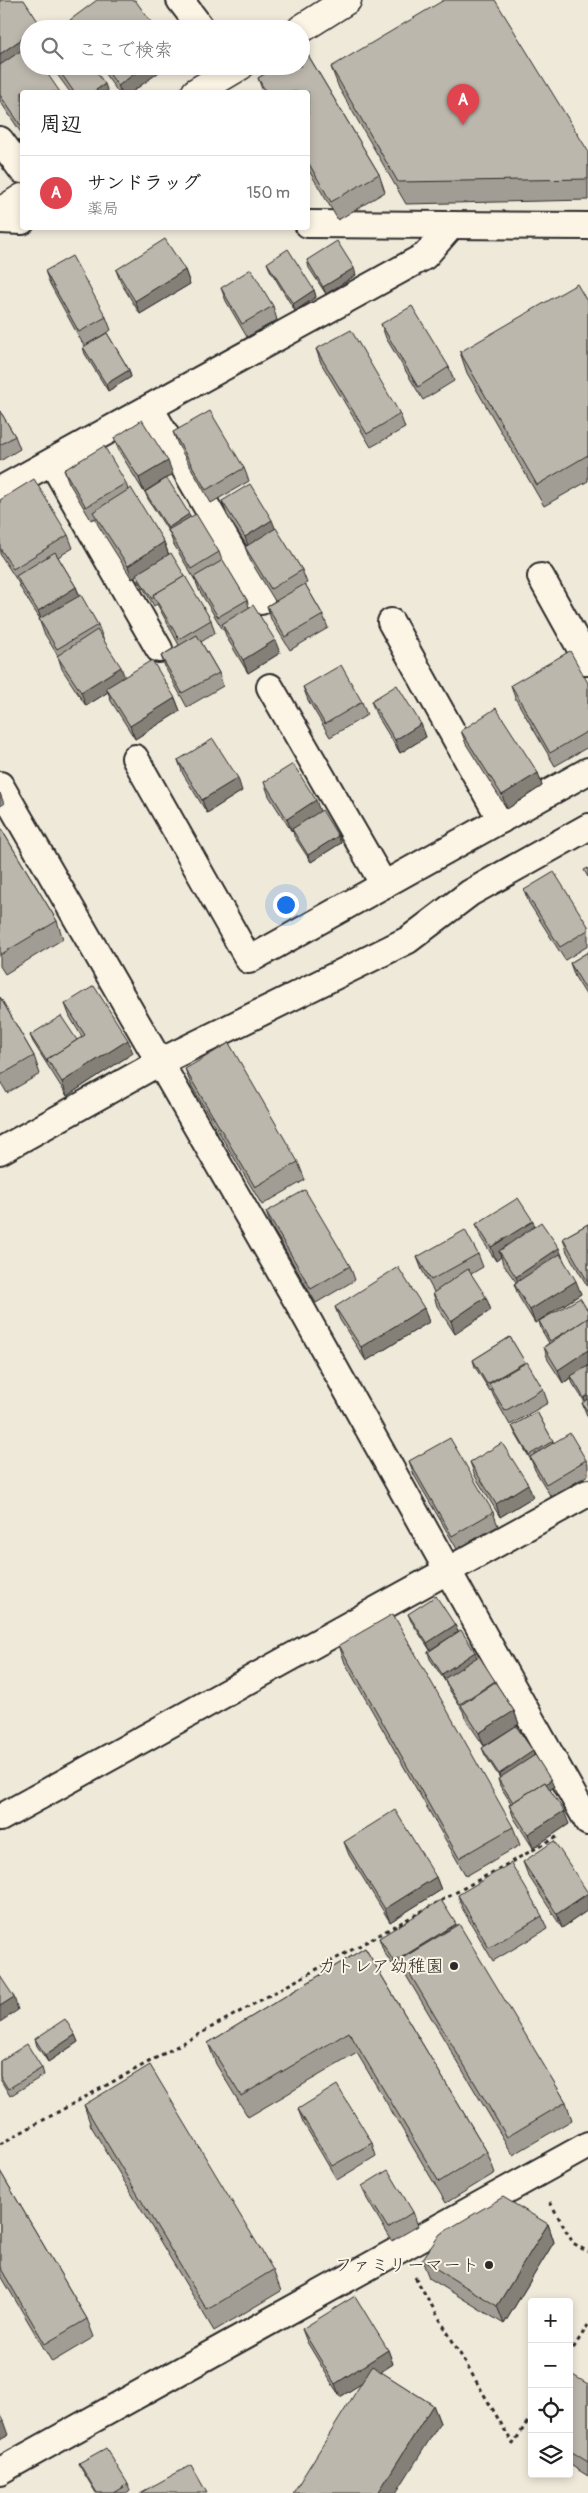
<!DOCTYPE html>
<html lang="ja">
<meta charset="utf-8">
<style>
:root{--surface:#fff;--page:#f2f2f2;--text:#222;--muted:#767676;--line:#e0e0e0;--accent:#0b8043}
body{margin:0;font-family:Pangolin,"Klee One",sans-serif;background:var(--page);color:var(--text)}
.controls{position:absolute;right:15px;bottom:15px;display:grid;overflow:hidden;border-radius:5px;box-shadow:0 2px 8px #0003}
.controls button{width:45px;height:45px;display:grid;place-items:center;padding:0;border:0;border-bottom:1px solid var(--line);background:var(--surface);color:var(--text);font:25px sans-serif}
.you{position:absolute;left:285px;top:904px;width:18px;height:18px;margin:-12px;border:4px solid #fff;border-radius:50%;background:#1a73e8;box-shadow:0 0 0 8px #1a73e833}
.badge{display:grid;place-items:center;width:32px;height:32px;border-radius:50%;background:var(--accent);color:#fff;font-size:16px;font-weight:700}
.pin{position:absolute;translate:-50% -41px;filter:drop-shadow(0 1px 2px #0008)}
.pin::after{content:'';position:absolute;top:26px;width:18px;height:15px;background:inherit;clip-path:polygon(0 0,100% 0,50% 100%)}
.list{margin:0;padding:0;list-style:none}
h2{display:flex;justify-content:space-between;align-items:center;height:65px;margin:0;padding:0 20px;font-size:21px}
h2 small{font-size:16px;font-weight:400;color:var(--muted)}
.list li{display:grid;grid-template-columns:32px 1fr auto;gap:15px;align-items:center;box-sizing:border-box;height:75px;padding:0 20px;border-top:1px solid var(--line)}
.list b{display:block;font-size:19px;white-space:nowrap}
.list p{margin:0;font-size:16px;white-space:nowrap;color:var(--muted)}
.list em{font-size:16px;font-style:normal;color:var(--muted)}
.icon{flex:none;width:28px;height:28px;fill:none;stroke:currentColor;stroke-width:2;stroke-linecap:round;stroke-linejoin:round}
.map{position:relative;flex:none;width:588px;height:2493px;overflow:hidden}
.search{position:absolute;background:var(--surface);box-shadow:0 2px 8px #0003;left:20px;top:20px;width:290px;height:55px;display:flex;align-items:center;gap:12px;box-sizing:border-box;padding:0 18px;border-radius:28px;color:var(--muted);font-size:19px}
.panel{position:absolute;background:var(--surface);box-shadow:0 2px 8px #0003;left:20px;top:90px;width:290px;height:140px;border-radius:5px}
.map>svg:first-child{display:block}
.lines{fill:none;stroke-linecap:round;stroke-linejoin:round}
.minor-casing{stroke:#2b2b2b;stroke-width:30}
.secondary-casing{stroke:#2b2b2b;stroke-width:31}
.path{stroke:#2b2b2b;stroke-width:3;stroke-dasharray:4 4;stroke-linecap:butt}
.minor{stroke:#fcf5e5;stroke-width:26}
.secondary{stroke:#fcf5e5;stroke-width:28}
.wall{fill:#a29d94;stroke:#2b2b2b}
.shaded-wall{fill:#848078;stroke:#2b2b2b}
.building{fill:#bcb7ac;stroke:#2b2b2b}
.poi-dot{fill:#2b2b2b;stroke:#fcf5e5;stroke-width:2}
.labels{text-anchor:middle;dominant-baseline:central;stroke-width:4;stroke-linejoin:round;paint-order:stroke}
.poi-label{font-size:18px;fill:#2b2b2b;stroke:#fcf5e5;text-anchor:end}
</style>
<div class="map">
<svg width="588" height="2493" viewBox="0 0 588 2493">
<rect width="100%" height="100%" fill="#efe9da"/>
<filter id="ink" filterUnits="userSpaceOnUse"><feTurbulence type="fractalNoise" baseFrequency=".02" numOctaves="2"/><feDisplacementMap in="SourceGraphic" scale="10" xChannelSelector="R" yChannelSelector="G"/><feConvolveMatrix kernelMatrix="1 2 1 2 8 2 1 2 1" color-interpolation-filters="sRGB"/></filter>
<g filter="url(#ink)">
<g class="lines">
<g class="minor-casing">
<g id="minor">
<polyline points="180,0 202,29"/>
<polyline points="0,140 22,170"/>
<polyline points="0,220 22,221"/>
<polyline points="308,224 588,226"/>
<polyline points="150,408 261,601"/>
<polyline points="52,462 159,649"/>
<polyline points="0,490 425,256 452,225"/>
<polyline points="541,577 588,662"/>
<polyline points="391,622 501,820"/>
<polyline points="270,687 384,885"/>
<polyline points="135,758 249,960 588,771"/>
<polyline points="0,785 300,1306 588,1822"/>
<polyline points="0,1151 160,1062 408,940 470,893 588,827"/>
<polyline points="0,1818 588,1493"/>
<polyline points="0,2471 588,2145"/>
</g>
</g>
<g class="secondary-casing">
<g id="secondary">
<polyline points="301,29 347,0"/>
<polyline points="196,92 240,66"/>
<polyline points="0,212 22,198"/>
</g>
</g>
<g class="path">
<polyline points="0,2144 560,1835"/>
<polyline points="550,2202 573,2243 588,2252"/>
<polyline points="415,2277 513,2444 532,2415"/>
<polyline points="569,2355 588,2325"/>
</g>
<use href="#minor" class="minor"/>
<use href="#secondary" class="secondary"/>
</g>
<g class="wall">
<polygon points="0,0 29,29 29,66 22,92 22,134 0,101"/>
<polygon points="70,20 156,29 73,29"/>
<polygon points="305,50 379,174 385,192 338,220 308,169 308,92 263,92 258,78 278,66 301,66 301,52"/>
<polygon points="51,66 92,66 108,92 70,92"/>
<polygon points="99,66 167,66 132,92 118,92"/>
<polygon points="331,67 588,151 588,200 406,204 339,88"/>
<polygon points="307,260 356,275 326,294 309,268"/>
<polygon points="267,263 314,290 316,297 295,311 270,270"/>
<polygon points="116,270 185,270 190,284 140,314 121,283"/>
<polygon points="45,271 106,317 111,330 107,333 129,370 131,377 108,391 85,354 83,347 105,334 84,346 50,284"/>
<polygon points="221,288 273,306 277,320 247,337 226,301"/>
<polygon points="588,303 588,481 544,506 467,373 460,352"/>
<polygon points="381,324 449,367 454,381 423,400 386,338"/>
<polygon points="316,349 400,414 405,428 371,447 321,363"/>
<polygon points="0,411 15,436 20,449 0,461"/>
<polygon points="173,432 244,468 249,481 211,503 178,445"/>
<polygon points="114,438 173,474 144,492 119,451"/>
<polygon points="64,470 126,483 128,490 164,542 169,555 211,620 215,633 201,642 219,673 223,686 187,707 166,669 161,656 179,645 157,604 154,606 139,581 137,576 132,579 98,525 95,518 91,520 69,483"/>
<polygon points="145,492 190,517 219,552 222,560 247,600 249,607 280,653 248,673 227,638 224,630 223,630 199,590 196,582 173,543 170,534 148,499"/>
<polygon points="0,500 68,535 73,548 58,557 76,587 80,596 98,625 103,638 103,639 124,677 175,698 180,711 135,739 111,701 108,692 86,706 62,669 58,656 44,633 39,619 40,619 21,589 18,582 0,554"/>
<polygon points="222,501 275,528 302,570 307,583 305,584 323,615 328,628 290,650 271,619 267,606 275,601 250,560 245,547 247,546 227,515"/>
<polygon points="588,683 588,747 555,766 515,698 511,685"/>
<polygon points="303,687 362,702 367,715 330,737 308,700"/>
<polygon points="371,701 421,724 426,737 400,753 376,714"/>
<polygon points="461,731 538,773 542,786 507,809 466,744"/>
<polygon points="178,760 242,791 207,813 183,774"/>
<polygon points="264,782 320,811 338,836 341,843 311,862 294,836 293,831 292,832 269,796"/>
<polygon points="0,793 4,804 0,806"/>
<polygon points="0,827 57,921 63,939 5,974 0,966"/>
<polygon points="524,890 588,926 588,946 565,960 529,903"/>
<polygon points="588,952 588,998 575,977 570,963"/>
<polygon points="0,997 34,1056 40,1074 7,1093 0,1081"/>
<polygon points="65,1004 133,1053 67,1096 33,1042 30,1035 77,1040 82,1037 70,1017"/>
<polygon points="185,1069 298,1162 305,1180 262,1205 192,1087"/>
<polygon points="266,1212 350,1266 355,1280 316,1303 271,1226"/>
<polygon points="476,1224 535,1226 563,1260 581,1294 535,1323 519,1297 514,1284 516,1282 503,1264 501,1257 496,1261 481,1238"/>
<polygon points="588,1224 588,1287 567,1252 563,1238"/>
<polygon points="478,1254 483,1267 471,1274 491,1310 455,1334 437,1306 433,1293 434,1292 422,1270 417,1257"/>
<polygon points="335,1307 424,1308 429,1322 366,1361 340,1320"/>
<polygon points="588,1311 588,1418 582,1403 585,1402 573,1384 571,1378 563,1383 548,1360 544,1347 549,1343 541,1329 539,1321"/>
<polygon points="510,1337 525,1363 543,1389 548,1403 510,1425 494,1397 491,1390 490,1391 475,1367 473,1360"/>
<polygon points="537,1412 554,1443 586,1460 588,1465 588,1475 551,1497 535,1470 532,1462 515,1433 512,1426"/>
<polygon points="409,1461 493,1512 498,1526 457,1549 414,1475"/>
<polygon points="470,1462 533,1497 500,1517 475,1476"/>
<polygon points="408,1614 455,1625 458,1632 430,1650 411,1621"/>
<polygon points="339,1645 513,1827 520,1845 466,1876 345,1663"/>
<polygon points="428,1652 477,1657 495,1681 497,1685 514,1711 519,1724 484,1746 465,1718 463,1711 447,1686 445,1681 430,1659"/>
<polygon points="482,1748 533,1751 534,1756 554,1787 550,1790 569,1824 533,1848 514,1818 509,1805 511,1803 500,1786 498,1779 500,1778 485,1755"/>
<polygon points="344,1842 436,1877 441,1890 390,1922 349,1855"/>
<polygon points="523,1862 588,1893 588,1910 562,1928 528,1875"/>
<polygon points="458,1895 542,1916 547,1929 493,1961 462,1908"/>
<polygon points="456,1926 566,2102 572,2120 513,2155 407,1977 405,1971 399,1975 384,1952 379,1938"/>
<polygon points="365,1948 487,2152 495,2173 446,2203 357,2053 248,2117 216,2064 208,2043"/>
<polygon points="75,2035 78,2042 48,2062 37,2046 35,2039"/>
<polygon points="0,2061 42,2068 44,2075 10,2096 0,2079"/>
<polygon points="84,2105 273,2270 281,2291 214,2331 91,2126"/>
<polygon points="298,2109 372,2143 376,2156 337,2180 303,2122"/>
<polygon points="0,2171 87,2319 94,2337 52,2362 0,2274"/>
<polygon points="362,2186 413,2212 418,2226 392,2241 367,2199"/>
<polygon points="548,2224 554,2242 504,2324 429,2278 422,2260"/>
<polygon points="302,2329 388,2350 393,2364 381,2372 433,2405 440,2423 362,2383 340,2397 307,2342"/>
<polygon points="569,2377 588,2384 588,2476 569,2464"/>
<polygon points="79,2463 128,2484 130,2491 128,2493 96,2493 82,2470"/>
</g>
<g class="shaded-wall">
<polygon points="29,34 29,51 0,71 0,54"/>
<polygon points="145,66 167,66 132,92 121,92 118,86"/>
<polygon points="105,84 108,92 93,92"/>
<polygon points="354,268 356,275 326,294 323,287"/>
<polygon points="185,270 190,284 140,314 135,301"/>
<polygon points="314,290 316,297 295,311 293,304"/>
<polygon points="129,370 131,377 108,391 106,384"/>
<polygon points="168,461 173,474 144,492 139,478"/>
<polygon points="189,514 192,522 169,532 168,528"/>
<polygon points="272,520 277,533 250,551 245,537"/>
<polygon points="164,542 169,556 132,579 128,566"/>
<polygon points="76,587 81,600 43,624 38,611"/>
<polygon points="275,640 280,653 248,673 243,660"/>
<polygon points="121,667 126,681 106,688 108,692 86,706 81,692"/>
<polygon points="175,698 180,711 135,739 130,726"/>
<polygon points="421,724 426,737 400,753 395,740"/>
<polygon points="538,773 542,786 507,809 502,795"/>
<polygon points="238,778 242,791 207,813 202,800"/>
<polygon points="316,800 321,814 292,829 293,831 292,832 287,819"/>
<polygon points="338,836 341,843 311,862 308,855"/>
<polygon points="128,1040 133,1053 67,1096 62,1082"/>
<polygon points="533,1221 538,1234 499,1251 501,1257 496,1261 491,1247"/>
<polygon points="559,1248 564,1261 521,1290 516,1277"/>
<polygon points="576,1281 581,1294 535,1323 530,1310"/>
<polygon points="486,1297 491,1310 455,1334 451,1321"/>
<polygon points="424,1308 429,1322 366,1361 361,1347"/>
<polygon points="588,1350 588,1367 563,1383 558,1370"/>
<polygon points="588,1395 588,1404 587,1405 584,1398"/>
<polygon points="528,1484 533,1497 500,1517 496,1504"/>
<polygon points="455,1625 458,1632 430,1650 427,1643"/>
<polygon points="475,1652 478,1660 444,1679 445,1681 442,1674"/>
<polygon points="514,1711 519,1724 484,1746 479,1733"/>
<polygon points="533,1751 535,1759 501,1781 499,1774"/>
<polygon points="551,1780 554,1787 517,1811 514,1804"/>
<polygon points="564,1811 569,1824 533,1848 528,1834"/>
<polygon points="436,1877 441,1890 390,1922 385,1909"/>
<polygon points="588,1894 588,1910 562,1928 557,1914"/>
<polygon points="456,1924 460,1937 401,1959 405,1971 399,1975 394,1962"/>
<polygon points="14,1997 18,2010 0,2022 0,2006"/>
<polygon points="75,2035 78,2042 48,2062 45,2055"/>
<polygon points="548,2224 554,2242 504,2324 497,2306"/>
<polygon points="388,2350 393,2364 340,2397 335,2384"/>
<polygon points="433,2405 440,2423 396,2493 378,2493"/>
<polygon points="4,2421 9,2435 0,2440 0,2424"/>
</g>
<g class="building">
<polygon points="0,0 24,0 41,26 37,29 29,29 29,34 0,54"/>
<polygon points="97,0 135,0 156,29 76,29 70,20"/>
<polygon points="444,0 495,0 588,151 588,179 398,182 331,67"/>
<polygon points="62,23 66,29 54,29"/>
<polygon points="28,46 29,47 29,66 42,66 60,92 22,92 22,127 0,95 0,65"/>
<polygon points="305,50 379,174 331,202 308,162 308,92 266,92 258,78 278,66 301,66 301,52"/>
<polygon points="56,66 92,66 105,84 93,92 74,92"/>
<polygon points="104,66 145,66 118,86"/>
<polygon points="165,239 185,270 135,301 116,270"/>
<polygon points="337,241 354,268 323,287 307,260"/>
<polygon points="288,249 314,290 293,304 267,263"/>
<polygon points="72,256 106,317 79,332 45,271"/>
<polygon points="251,269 273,306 242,324 221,288"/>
<polygon points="577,284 588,303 588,455 537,485 460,352"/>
<polygon points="412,306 449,367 418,387 381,324"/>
<polygon points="351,330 400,414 367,434 316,349"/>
<polygon points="107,333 129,370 106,384 83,347"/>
<polygon points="0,411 15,436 0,445"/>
<polygon points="210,411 244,468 206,490 173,432"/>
<polygon points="142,420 168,461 139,478 114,438"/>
<polygon points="104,446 126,483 86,507 64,470"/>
<polygon points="167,478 189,514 168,528 145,492"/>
<polygon points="34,479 68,535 13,569 0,548 0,500"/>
<polygon points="250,484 272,520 245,537 222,501"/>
<polygon points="131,488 164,542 128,566 93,512"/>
<polygon points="196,514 219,552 191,569 168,530"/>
<polygon points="276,528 302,570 271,589 245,547"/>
<polygon points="55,552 76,587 38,611 16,576"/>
<polygon points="171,553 186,578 185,576 153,595 154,597 152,599 136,574"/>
<polygon points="223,560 247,600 218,617 194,577"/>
<polygon points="185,576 211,620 179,639 153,595"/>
<polygon points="305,584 323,615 285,637 267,606"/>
<polygon points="81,595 98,625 57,649 39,619"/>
<polygon points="253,605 275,640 243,660 222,624"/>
<polygon points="97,630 121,667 81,692 57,656"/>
<polygon points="197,635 219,673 182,693 161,656"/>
<polygon points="570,651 588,683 588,731 550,753 511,685"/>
<polygon points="152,660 175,698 130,726 106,688"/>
<polygon points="341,665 362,702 325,724 303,687"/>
<polygon points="397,685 421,724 395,740 371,701"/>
<polygon points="496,708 538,773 502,795 461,731"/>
<polygon points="213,739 238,778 202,800 178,760"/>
<polygon points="293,764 316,800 287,819 264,782"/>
<polygon points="322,810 338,836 308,855 292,829"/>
<polygon points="0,827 57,921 0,955"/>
<polygon points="588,868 588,877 584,870"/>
<polygon points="554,872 588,926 588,930 560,947 524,890"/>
<polygon points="588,952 588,993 570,963"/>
<polygon points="94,986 128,1040 62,1082 47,1059 85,1035 65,1004"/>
<polygon points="0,997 34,1056 1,1075 0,1074"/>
<polygon points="61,1016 77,1040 47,1059 48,1063 30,1035"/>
<polygon points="229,1043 298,1162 255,1187 185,1069"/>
<polygon points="305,1190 350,1266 311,1289 266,1212"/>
<polygon points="518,1198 533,1221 491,1247 476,1224"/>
<polygon points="541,1222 559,1248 516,1277 499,1251"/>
<polygon points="588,1224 588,1282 563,1238"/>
<polygon points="465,1230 478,1254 431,1280 417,1257"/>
<polygon points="560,1254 576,1281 530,1310 514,1284"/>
<polygon points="398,1267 424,1308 361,1347 335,1307"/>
<polygon points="468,1269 486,1297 451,1321 433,1293"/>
<polygon points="580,1298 588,1311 588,1318 574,1327 550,1341 539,1321"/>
<polygon points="588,1318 588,1350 558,1370 544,1347"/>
<polygon points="510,1337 525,1362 487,1384 473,1360"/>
<polygon points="527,1362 543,1389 505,1411 489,1384"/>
<polygon points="588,1366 588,1395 584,1398 571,1376"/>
<polygon points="588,1399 588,1412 582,1403"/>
<polygon points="537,1412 553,1441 529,1455 512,1426"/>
<polygon points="570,1433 586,1460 546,1484 530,1457"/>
<polygon points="450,1438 493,1512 452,1536 409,1461"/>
<polygon points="502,1443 528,1484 496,1504 470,1462"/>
<polygon points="436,1596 455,1625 427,1643 408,1614"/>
<polygon points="393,1614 513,1827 459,1858 339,1645"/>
<polygon points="461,1630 475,1652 442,1674 428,1652"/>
<polygon points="479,1656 495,1681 460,1704 444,1679"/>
<polygon points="495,1682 514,1711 479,1733 461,1705"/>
<polygon points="516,1726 533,1751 499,1774 482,1748"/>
<polygon points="535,1755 551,1780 546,1784 545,1782 513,1802 498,1779"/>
<polygon points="545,1782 564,1811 528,1834 509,1805"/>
<polygon points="395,1810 436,1877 385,1909 344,1842"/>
<polygon points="554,1841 588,1893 557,1914 523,1862"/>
<polygon points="511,1863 542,1916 489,1948 458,1895"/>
<polygon points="441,1900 456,1924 394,1962 379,1938"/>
<polygon points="459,1924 566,2102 507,2137 401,1959"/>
<polygon points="365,1948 487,2152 439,2182 349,2032 241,2096 208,2043"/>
<polygon points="0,1976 14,1997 0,2006"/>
<polygon points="65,2019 75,2035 45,2055 35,2039"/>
<polygon points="27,2044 42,2068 8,2089 0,2076 0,2061"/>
<polygon points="150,2065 273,2270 207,2310 84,2105"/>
<polygon points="337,2085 372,2143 332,2166 298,2109"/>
<polygon points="388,2170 413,2212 388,2228 362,2186"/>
<polygon points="0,2171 87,2319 45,2344 0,2267"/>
<polygon points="503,2197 548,2224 497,2306 422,2260 440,2234"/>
<polygon points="355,2296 388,2350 335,2384 302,2329"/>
<polygon points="372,2366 433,2405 378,2493 293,2493"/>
<polygon points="571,2374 588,2384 588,2462 569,2450 569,2377"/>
<polygon points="0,2414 4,2421 0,2424"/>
<polygon points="106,2448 128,2484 113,2493 97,2493 79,2463"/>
<polygon points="191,2465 207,2493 140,2493"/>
</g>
</g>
<g class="poi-dot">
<circle cx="454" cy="1966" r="5"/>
<circle cx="489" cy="2265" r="5"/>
</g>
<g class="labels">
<g class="poi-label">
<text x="444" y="1966">カトレア幼稚園</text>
<text x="479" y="2265">ファミリーマート</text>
</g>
</g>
</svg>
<div class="controls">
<button>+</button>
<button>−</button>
<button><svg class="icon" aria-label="locate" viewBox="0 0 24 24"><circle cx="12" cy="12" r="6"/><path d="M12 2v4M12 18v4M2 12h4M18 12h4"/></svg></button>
<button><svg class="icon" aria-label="layers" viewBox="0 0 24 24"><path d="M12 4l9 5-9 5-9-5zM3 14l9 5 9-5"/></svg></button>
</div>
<div class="you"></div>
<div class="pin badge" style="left:463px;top:125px;background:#e0444e">A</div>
<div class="search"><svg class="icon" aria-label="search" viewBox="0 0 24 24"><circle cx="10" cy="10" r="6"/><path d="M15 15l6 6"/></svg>ここで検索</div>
<section class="panel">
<h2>周辺<small></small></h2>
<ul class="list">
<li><span class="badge" style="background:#e0444e">A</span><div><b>サンドラッグ</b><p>薬局</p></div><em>150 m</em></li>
</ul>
</section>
</div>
